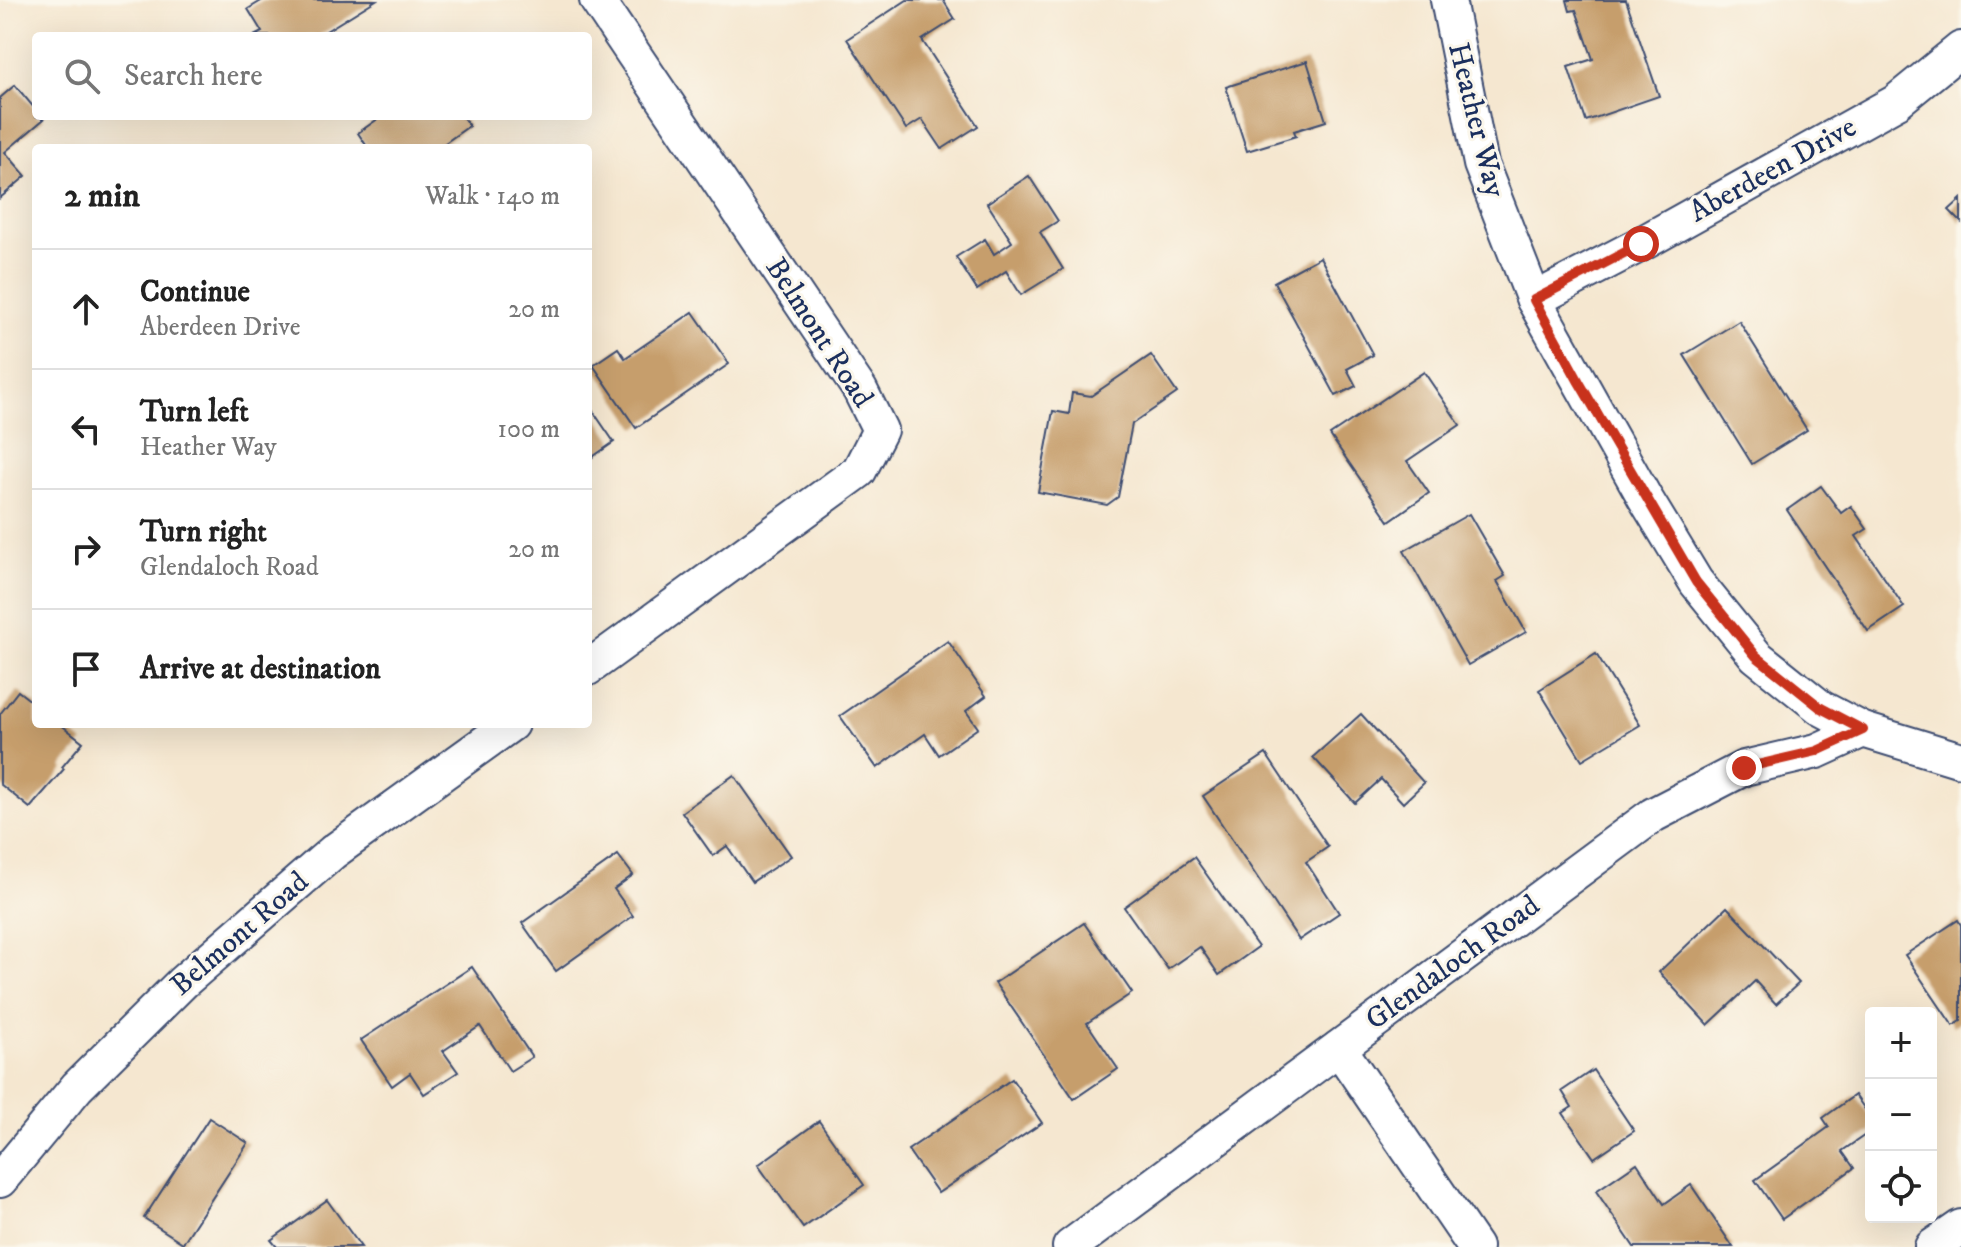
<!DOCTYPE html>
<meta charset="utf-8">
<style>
:root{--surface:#fff;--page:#f6f6f6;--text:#222;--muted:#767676;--line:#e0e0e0}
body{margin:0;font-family:"IM FELL DW Pica",serif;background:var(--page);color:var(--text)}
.controls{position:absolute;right:24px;bottom:24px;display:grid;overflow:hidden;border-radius:8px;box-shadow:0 8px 32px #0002}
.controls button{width:72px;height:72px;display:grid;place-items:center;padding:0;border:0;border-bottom:2px solid var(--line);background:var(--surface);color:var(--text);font:40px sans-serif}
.stop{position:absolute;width:24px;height:24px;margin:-18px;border:6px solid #c8321e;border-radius:50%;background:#fff}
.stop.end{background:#c8321e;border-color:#fff;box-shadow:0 2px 8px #0008}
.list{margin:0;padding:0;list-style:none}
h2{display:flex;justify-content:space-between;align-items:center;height:104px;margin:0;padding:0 32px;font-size:34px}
h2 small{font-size:26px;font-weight:400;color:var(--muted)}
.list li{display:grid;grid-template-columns:52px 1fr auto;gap:24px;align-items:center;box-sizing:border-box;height:120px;padding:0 32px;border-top:2px solid var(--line)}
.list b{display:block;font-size:30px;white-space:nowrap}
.list p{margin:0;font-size:26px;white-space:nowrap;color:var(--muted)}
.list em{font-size:26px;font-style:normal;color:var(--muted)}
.icon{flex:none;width:44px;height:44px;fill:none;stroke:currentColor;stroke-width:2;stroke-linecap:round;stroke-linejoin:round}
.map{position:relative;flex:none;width:1961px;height:1247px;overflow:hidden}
.search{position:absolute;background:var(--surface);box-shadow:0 8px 32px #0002;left:32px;top:32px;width:560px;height:88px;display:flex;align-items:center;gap:20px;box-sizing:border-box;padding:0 28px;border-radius:8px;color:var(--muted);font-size:30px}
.panel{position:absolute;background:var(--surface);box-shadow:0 8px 32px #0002;left:32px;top:144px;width:560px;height:584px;border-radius:8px}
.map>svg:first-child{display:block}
.building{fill:#c69e6c}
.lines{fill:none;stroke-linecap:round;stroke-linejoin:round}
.minor-casing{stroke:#3c4b6f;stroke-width:38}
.minor{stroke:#fff;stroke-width:34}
.route{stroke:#c8321e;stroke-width:10}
.labels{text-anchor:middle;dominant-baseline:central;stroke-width:6;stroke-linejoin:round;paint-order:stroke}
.street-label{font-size:30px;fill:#1b2f5e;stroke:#fbf7ec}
</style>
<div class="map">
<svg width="1961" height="1247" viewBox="0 0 1961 1247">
<rect width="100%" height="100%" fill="#fbf7ec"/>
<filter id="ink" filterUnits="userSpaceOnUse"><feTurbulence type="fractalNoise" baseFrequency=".0125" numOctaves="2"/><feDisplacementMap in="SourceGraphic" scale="16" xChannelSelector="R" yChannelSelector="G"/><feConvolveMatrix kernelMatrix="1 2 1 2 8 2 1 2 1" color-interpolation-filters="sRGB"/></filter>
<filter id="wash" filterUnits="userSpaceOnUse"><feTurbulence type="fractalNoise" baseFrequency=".006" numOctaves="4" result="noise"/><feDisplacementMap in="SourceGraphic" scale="32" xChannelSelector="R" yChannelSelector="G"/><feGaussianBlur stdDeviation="1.8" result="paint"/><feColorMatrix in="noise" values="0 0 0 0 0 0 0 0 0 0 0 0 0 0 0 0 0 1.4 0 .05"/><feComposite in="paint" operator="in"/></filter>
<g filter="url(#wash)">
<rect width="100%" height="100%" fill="#f5e7d0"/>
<g id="blocks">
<g class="building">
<polygon points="263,0 376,0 318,36 254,36 262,32 248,9"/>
<polygon points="907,0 943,0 955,19 922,40 978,126 942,149 922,119 906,129 847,39"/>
<polygon points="1567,0 1626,0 1659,96 1586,121 1568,67 1593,59 1576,10 1570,11"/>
<polygon points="1307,61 1326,121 1294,131 1296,136 1247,151 1226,87"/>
<polygon points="15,85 36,110 36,116 44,119 5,152 26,176 0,198 0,98"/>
<polygon points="382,116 462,116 469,126 438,148 368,148 358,133"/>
<polygon points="1029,176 1058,221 1040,232 1063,269 1021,295 1006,271 977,290 956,257 985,239 994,254 1012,242 987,203"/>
<polygon points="1961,199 1961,222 1949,210"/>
<polygon points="1320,257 1373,355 1347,369 1356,386 1336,396 1274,282"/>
<polygon points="693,312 729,364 636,428 593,365 618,348 625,358"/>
<polygon points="1739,321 1807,430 1752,464 1684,355"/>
<polygon points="1151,355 1177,393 1132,424 1118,497 1107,505 1038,492 1053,411 1069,414 1072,393 1091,396"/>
<polygon points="1424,372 1460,425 1407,461 1429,493 1389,521 1330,435"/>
<polygon points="588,404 614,442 588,460"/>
<polygon points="1821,486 1841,513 1851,506 1867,529 1856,536 1904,607 1868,631 1787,510"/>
<polygon points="1469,514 1505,576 1497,581 1526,632 1468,665 1404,551"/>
<polygon points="948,641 986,696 966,711 978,728 939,755 925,734 877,768 840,716"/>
<polygon points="1596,654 1640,725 1582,760 1539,690"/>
<polygon points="18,691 36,705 36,724 60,724 83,742 62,767 64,769 30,808 0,784 0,714"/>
<polygon points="1361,714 1424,783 1403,803 1381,779 1355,803 1313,757"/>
<polygon points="1266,754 1328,847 1306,862 1339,913 1299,940 1203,796"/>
<polygon points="734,775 791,856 752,882 727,846 713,856 682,812"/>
<polygon points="618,855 633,875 614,889 633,916 556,971 522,923"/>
<polygon points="1194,857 1258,947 1219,975 1200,947 1168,969 1124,907"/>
<polygon points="1727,907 1799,983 1776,1004 1755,981 1708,1025 1659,972"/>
<polygon points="1958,920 1961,925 1961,1021 1953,1026 1905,955"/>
<polygon points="1084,923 1132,993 1087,1023 1118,1069 1074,1099 995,983"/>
<polygon points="472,967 532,1057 510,1071 480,1026 443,1051 458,1072 424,1094 410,1073 392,1086 361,1040"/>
<polygon points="1593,1070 1634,1131 1594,1158 1563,1113 1572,1107 1562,1091"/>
<polygon points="1012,1079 1042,1123 938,1193 908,1150"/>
<polygon points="1855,1095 1871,1118 1871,1131 1842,1151 1854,1168 1782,1219 1755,1180 1829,1127 1823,1118"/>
<polygon points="209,1118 248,1143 183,1243 144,1218"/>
<polygon points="819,1121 864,1185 803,1228 758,1165"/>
<polygon points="1637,1163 1664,1204 1691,1185 1733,1247 1634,1247 1596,1191"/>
<polygon points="327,1200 361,1247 277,1247 271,1240"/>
</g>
</g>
</g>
<g filter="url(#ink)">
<use href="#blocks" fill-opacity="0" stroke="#3c4b6f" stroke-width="2"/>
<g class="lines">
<g class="minor-casing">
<g id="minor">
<polyline points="1448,0 1481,164 1534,300 1645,498 1696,582 1756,656 1821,708 1863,730 1961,760"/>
<polyline points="1534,300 1641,244 1896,102 1961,49"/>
<polyline points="588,668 859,471 880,430 860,390 597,0"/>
<polyline points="1339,1048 1475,1247"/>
<polyline points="0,1180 77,1087 183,982 333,852 511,724"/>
<polyline points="1070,1247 1653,815 1744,768 1817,751 1863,730"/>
<polyline points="1932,1247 1961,1227"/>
</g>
</g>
<use href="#minor" class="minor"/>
</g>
</g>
<g class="lines" filter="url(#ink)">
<polyline class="route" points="1641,244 1534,300 1579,382 1696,582 1756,656 1821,708 1863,730 1817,751 1744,768"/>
</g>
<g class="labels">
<g class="street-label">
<text transform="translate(1476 120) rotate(76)">Heather Way</text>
<text transform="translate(1773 170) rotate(-29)">Aberdeen Drive</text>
<text transform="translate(819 333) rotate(57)">Belmont Road</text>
<text transform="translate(240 934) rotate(-41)">Belmont Road</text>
<text transform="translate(1453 963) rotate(-36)">Glendaloch Road</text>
</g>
</g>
</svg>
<div class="controls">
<button>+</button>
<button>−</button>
<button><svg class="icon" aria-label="locate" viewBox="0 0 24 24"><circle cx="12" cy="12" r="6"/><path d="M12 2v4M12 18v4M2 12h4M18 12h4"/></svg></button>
</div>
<div class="stop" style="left:1641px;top:244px"></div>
<div class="stop end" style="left:1744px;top:768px"></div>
<div class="search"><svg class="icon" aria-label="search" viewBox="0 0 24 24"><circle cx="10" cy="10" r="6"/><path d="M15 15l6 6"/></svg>Search here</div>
<section class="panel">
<h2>2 min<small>Walk · 140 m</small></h2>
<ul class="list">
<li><svg class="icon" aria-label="ahead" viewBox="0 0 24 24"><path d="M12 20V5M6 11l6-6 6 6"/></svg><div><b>Continue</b><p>Aberdeen Drive</p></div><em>20 m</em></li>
<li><svg class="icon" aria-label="left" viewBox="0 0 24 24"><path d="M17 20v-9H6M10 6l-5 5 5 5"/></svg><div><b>Turn left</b><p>Heather Way</p></div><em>100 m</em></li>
<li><svg class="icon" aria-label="right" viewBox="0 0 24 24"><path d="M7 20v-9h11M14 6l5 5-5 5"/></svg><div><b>Turn right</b><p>Glendaloch Road</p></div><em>20 m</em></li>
<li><svg class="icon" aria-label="arrive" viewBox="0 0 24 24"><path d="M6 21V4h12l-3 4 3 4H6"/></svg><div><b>Arrive at destination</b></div></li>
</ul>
</section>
</div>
